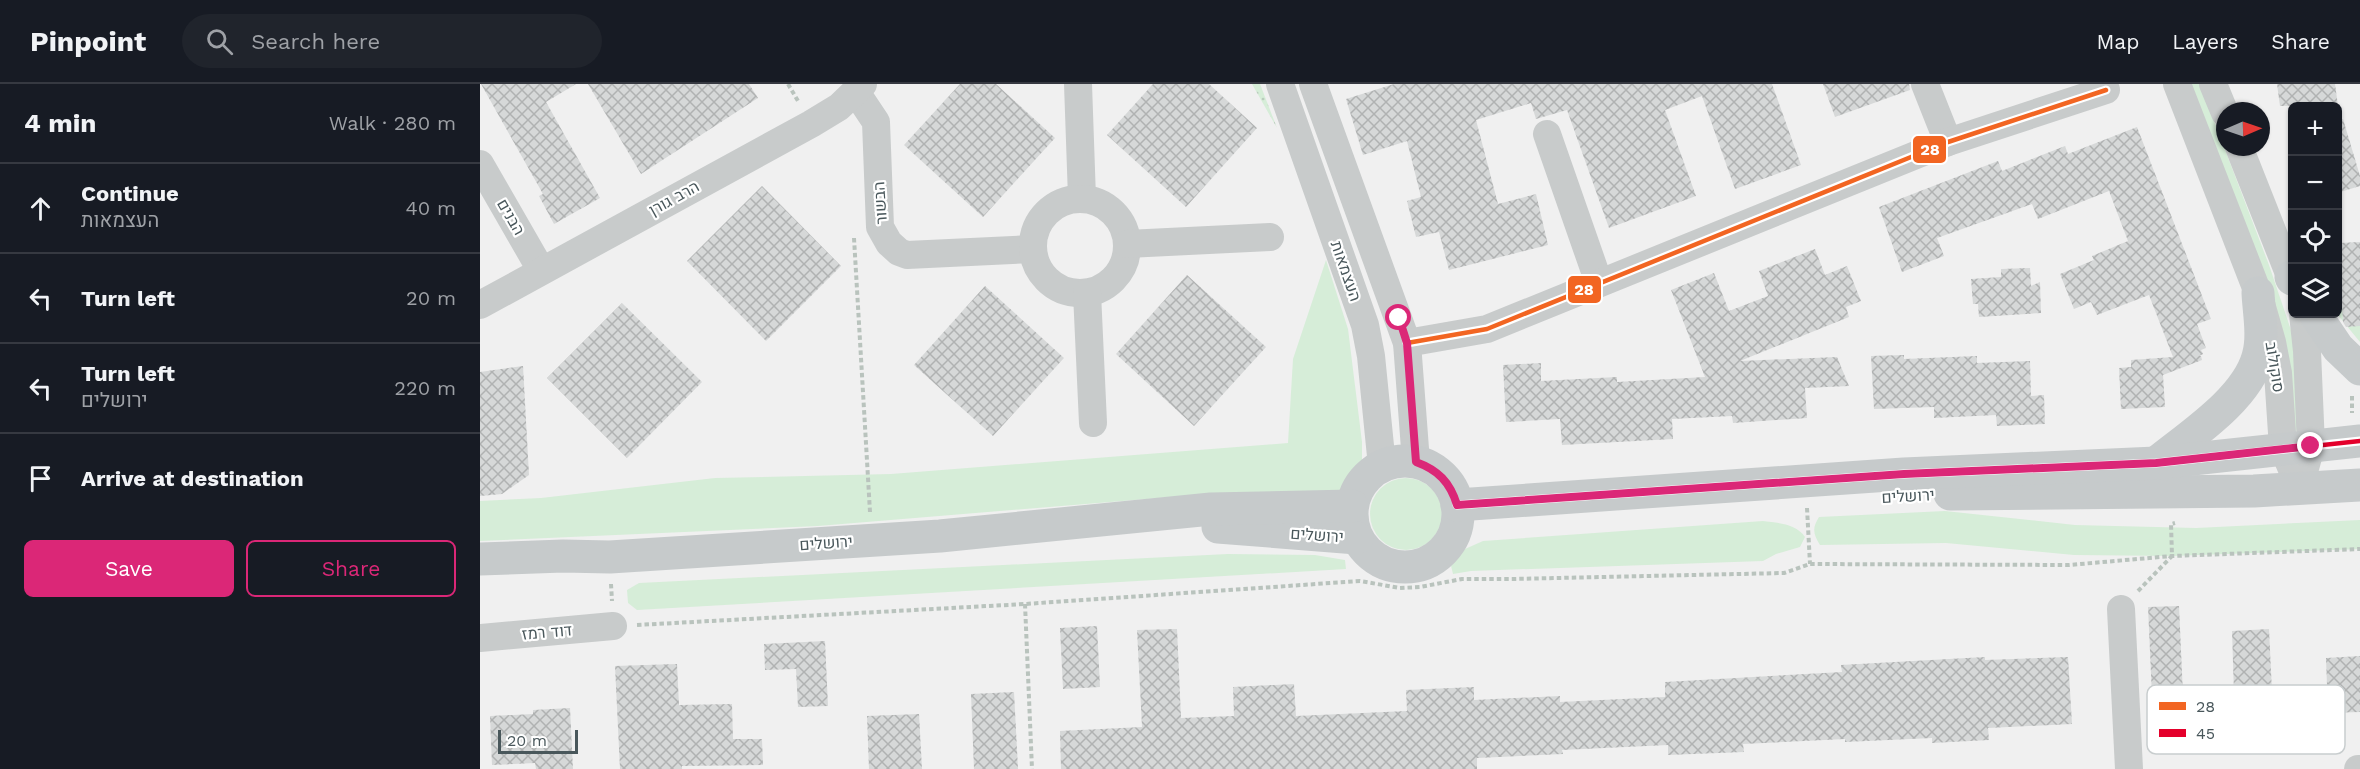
<!DOCTYPE html>
<meta charset="utf-8">
<style>
:root{--surface:#171b24;--page:#20242c;--text:#f1f3f6;--muted:#9ea1a6;--line:#363941;--accent:#db2777}
body{margin:0;font-family:"Work Sans",Heebo,sans-serif;background:var(--page);color:var(--text)}
.controls{position:absolute;right:18px;top:18px;display:grid;overflow:hidden;border-radius:9px;box-shadow:0 2px 4px #0004}
.controls button{width:54px;height:54px;display:grid;place-items:center;padding:0;border:0;border-bottom:2px solid var(--line);background:var(--surface);color:var(--text);font:30px sans-serif}
.compass{position:absolute;left:1736px;top:18px;width:54px;height:54px;border-radius:50%;background:var(--surface);box-shadow:0 2px 4px #0004;rotate:88deg}
.scale{position:absolute;left:18px;bottom:15px;width:80px;box-sizing:border-box;padding-left:6px;border:3px solid #49575b;border-top:0;font-size:16px;line-height:21px;white-space:nowrap;color:#49575b;-webkit-text-stroke:4px #fff;paint-order:stroke}
.stop{position:absolute;width:18px;height:18px;margin:-14px;border:4px solid #db2777;border-radius:50%;background:#fff}
.stop.end{background:#db2777;border-color:#fff;box-shadow:0 2px 6px #0008}
.list{margin:0;padding:0;list-style:none}
h2{display:flex;justify-content:space-between;align-items:center;height:78px;margin:0;padding:0 24px;font-size:26px}
h2 small{font-size:20px;font-weight:400;color:var(--muted)}
.list li{display:grid;grid-template-columns:39px 1fr auto;gap:18px;align-items:center;box-sizing:border-box;height:90px;padding:0 24px;border-top:2px solid var(--line)}
.list b{display:block;font-size:22px;white-space:nowrap}
.list p{margin:0;font-size:20px;white-space:nowrap;color:var(--muted)}
.list em{font-size:20px;font-style:normal;color:var(--muted)}
.actions{display:flex;gap:12px;padding:18px 24px}
.actions a{flex:1;padding:14px 0;border:2px solid var(--accent);border-radius:9px;text-align:center;font-size:21px;color:var(--accent)}
.actions .main{background:var(--accent);color:#fff}
.icon{flex:none;width:33px;height:33px;fill:none;stroke:currentColor;stroke-width:2;stroke-linecap:round;stroke-linejoin:round}
.map{position:relative;flex:none;width:1880px;height:685px;overflow:hidden}
header{display:flex;align-items:center;gap:36px;box-sizing:border-box;height:84px;padding:0 30px;background:var(--surface);border-bottom:2px solid var(--line)}
header strong{font-size:28px}
nav{display:flex;gap:33px;margin-inline-start:auto;font-size:21px}
.search{width:420px;height:54px;background:var(--page);display:flex;align-items:center;gap:15px;box-sizing:border-box;padding:0 21px;border-radius:33px;color:var(--muted);font-size:22px}
main{display:flex}
aside{flex:1;background:var(--surface)}
.map>svg:first-child{display:block}
.grass{fill:#d6edd8}
.park{fill:url(#park-dots)}
.building{fill:url(#building-cross-hatch)}
.lines{fill:none;stroke-linecap:round;stroke-linejoin:round}
.path{stroke:#b9c3bd;stroke-width:4;stroke-dasharray:4.5 3;stroke-linecap:butt}
.minor{stroke:#c8cbcb;stroke-width:28}
.major{stroke:#c6cacb;stroke-width:33}
.bus-1-casing{stroke:#fff;stroke-width:9}
.bus-2-casing{stroke:#fff;stroke-width:9}
.bus-1{stroke:#f26522;stroke-width:4.5}
.bus-2{stroke:#e4002b;stroke-width:4.5}
.route{stroke:#db2777;stroke-width:8}
.labels{text-anchor:middle;dominant-baseline:central;stroke-width:4.5;stroke-linejoin:round;paint-order:stroke}
.street-label{font-size:16px;fill:#49575b;stroke:#fff}
.key{fill:#fff;stroke:#c8cdce;stroke-width:1.5}
.key-label{font-size:16px;fill:#49575b}
.line-badge{stroke:#fff;stroke-width:2}
.badge-label{font-size:16px;text-anchor:middle;font-weight:bold;fill:#fff}
</style>
<header>
<strong>Pinpoint</strong>
<div class="search"><svg class="icon" aria-label="search" viewBox="0 0 24 24"><circle cx="10" cy="10" r="6"/><path d="M15 15l6 6"/></svg>Search here</div>
<nav><a>Map</a><a>Layers</a><a>Share</a></nav>
</header>
<main>
<aside>
<h2>4 min<small>Walk · 280 m</small></h2>
<ul class="list">
<li><svg class="icon" aria-label="ahead" viewBox="0 0 24 24"><path d="M12 20V5M6 11l6-6 6 6"/></svg><div><b>Continue</b><p>העצמאות</p></div><em>40 m</em></li>
<li><svg class="icon" aria-label="left" viewBox="0 0 24 24"><path d="M17 20v-9H6M10 6l-5 5 5 5"/></svg><div><b>Turn left</b></div><em>20 m</em></li>
<li><svg class="icon" aria-label="left" viewBox="0 0 24 24"><path d="M17 20v-9H6M10 6l-5 5 5 5"/></svg><div><b>Turn left</b><p>ירושלים</p></div><em>220 m</em></li>
<li><svg class="icon" aria-label="arrive" viewBox="0 0 24 24"><path d="M6 21V4h12l-3 4 3 4H6"/></svg><div><b>Arrive at destination</b></div></li>
</ul>
<div class="actions"><a class="main">Save</a><a>Share</a></div>
</aside>
<div class="map">
<svg width="1880" height="685" viewBox="0 0 1880 685">
<defs>
<pattern id="park-dots" width="8" height="8" patternUnits="userSpaceOnUse" patternTransform="scale(1.5)"><rect width="8" height="8" fill="#d6edd8"/><path d="M2 2h.1M6 6h.1" fill="none" stroke="#b9cdbc" stroke-width="1.8" stroke-linecap="round"/></pattern>
<pattern id="building-cross-hatch" width="8" height="8" patternUnits="userSpaceOnUse" patternTransform="scale(1.5)"><rect width="8" height="8" fill="#d6d8d8"/><path d="M0 0l8 8M0 8l8-8" fill="none" stroke="#b0b2b2"/></pattern>
</defs>
<rect width="100%" height="100%" fill="#f0f0f0"/>
<g class="grass">
<polygon points="1708,0 1720,0 1789,181 1815,258 1821,346 1813,347"/>
<polygon points="846,176 868,245 882,358 882,387 872,401 857,407 715,411 338,442 0,457 0,417 61,414 235,394 411,390 808,359 813,275"/>
<polygon points="1858,211 1880,237 1880,258 1857,230"/>
<circle cx="926" cy="430" r="36"/>
<path d="M1465,427l130,14 121,3 164,-8v29l-188,7 -98,-1 -128,-12 -126,2c-7,-11 -8,-17 -1,-28z"/>
<path d="M1283,437c14,2 33,2 42,16l-5,10 -24,7 -13,7 -292,10 -18,3 -2,-8 14,-17 18,-8z"/>
<polygon points="748,470 835,471 865,476 866,485 157,526 148,519 147,506 159,499"/>
</g>
<polygon class="park" points="772,0 780,0 797,44"/>
<g class="building">
<polygon points="1,0 96,0 66,18 120,114 74,140 59,112 63,110"/>
<polygon points="108,0 269,0 278,14 161,90"/>
<polygon points="480,0 516,0 575,54 503,133 424,61"/>
<polygon points="673,0 729,0 777,44 706,123 627,51"/>
<polygon points="914,0 1292,0 1321,81 1255,105 1222,12 1185,26 1216,112 1129,144 1087,26 1056,35 1051,19 996,36 1018,120 1056,110 1068,161 969,186 959,148 936,153 927,117 941,113 927,57 883,71 866,15"/>
<polygon points="1343,0 1429,0 1430,6 1355,33"/>
<polygon points="1797,0 1855,0 1858,22 1800,22"/>
<polygon points="1863,35 1880,92 1880,102 1857,109 1857,36"/>
<polygon points="1657,43 1731,235 1717,240 1726,264 1721,266 1723,270 1719,272 1721,272 1722,276 1683,291 1685,323 1641,325 1639,284 1651,283 1651,276 1693,273 1669,211 1617,231 1611,218 1594,225 1580,190 1614,176 1612,172 1648,157 1629,107 1558,135 1552,120 1457,154 1464,172 1422,188 1399,123 1518,77 1522,87 1585,62 1588,70"/>
<polygon points="282,102 361,182 286,257 207,177"/>
<polygon points="1880,158 1880,242 1866,243 1863,238 1858,159"/>
<polygon points="1335,165 1345,191 1367,182 1381,217 1366,223 1369,233 1260,277 1357,273 1369,302 1325,304 1327,334 1253,339 1252,332 1192,335 1193,355 1082,361 1080,335 1026,338 1023,281 1061,279 1061,297 1137,293 1137,298 1225,293 1191,206 1234,189 1249,227 1288,212 1279,187"/>
<polygon points="1550,184 1551,202 1560,198 1561,229 1499,233 1498,220 1493,220 1491,195 1521,193 1521,185"/>
<polygon points="707,191 786,263 714,342 636,270"/>
<polygon points="505,202 584,274 513,352 434,281"/>
<polygon points="142,219 222,298 147,374 67,294"/>
<polygon points="1424,271 1424,275 1497,272 1497,279 1550,277 1551,312 1564,311 1565,340 1517,342 1516,331 1454,334 1454,323 1394,325 1391,272"/>
<polygon points="43,282 49,391 22,410 0,412 0,288"/>
<polygon points="1699,522 1705,655 1674,657 1668,523"/>
<polygon points="617,542 620,603 583,605 580,544"/>
<polygon points="697,545 701,634 754,632 753,603 814,600 816,632 927,627 926,606 994,603 994,616 1080,612 1080,618 1185,613 1185,598 1362,588 1361,581 1505,573 1505,576 1588,573 1592,640 1508,644 1509,656 1452,659 1452,654 1365,658 1365,655 1263,660 1264,668 1188,671 1188,661 1082,666 1083,670 997,674 997,685 581,685 580,647 662,643 657,546"/>
<polygon points="1789,545 1792,608 1754,610 1752,547"/>
<polygon points="345,557 348,622 318,623 316,585 285,586 284,560"/>
<polygon points="1880,572 1880,628 1848,629 1846,574"/>
<polygon points="197,580 199,621 252,620 253,655 282,655 283,681 202,682 202,685 140,685 135,582"/>
<polygon points="534,608 538,685 494,685 491,610"/>
<polygon points="90,624 93,685 56,685 55,679 12,681 10,632 53,630 53,626"/>
<polygon points="439,630 442,685 389,685 387,632"/>
</g>
<g class="lines">
<g class="path">
<polyline points="308,0 318,17"/>
<polyline points="374,154 390,428"/>
<polyline points="1872,312 1872,329"/>
<polyline points="1327,424 1330,480"/>
<polyline points="131,500 132,517"/>
<polyline points="1658,507 1692,472 1691,440 1695,439"/>
<polyline points="545,520 552,685"/>
<polyline points="157,541 545,520 880,497 920,504 940,503 982,495 1032,495 1304,489 1330,480 1589,481 1692,472 1880,465"/>
</g>
<g class="minor">
<polyline points="598,0 602,114"/>
<polyline points="800,0 885,241 891,272 902,382"/>
<polyline points="833,0 927,259 936,378"/>
<polyline points="1445,0 1468,58"/>
<polyline points="1697,0 1778,209 1792,258 1798,289 1803,364 1820,404"/>
<polyline points="1733,0 1745,29"/>
<polyline points="376,8 396,38 400,143 409,159 419,168 427,171 552,165"/>
<polyline points="1067,50 1119,199"/>
<polyline points="1759,63 1812,197"/>
<polyline points="0,80 61,186"/>
<circle cx="600" cy="162" r="47"/>
<polyline points="647,160 790,153"/>
<polyline points="607,209 613,339"/>
<polyline points="0,221 331,40 359,23 383,0"/>
<polyline points="1823,230 1827,267 1831,362 1825,384"/>
<polyline points="927,259 1007,245 1468,58 1626,6"/>
<polyline points="1641,525 1649,685"/>
<polyline points="0,554 133,542"/>
<polyline points="1878,685 1880,685"/>
</g>
<g class="major">
<polyline points="1811,193 1812,195"/>
<polyline points="1835,230 1858,264 1880,285"/>
<circle cx="925" cy="430" r="53"/>
<path d="M1676,379c33,-27 90,-63 102,-106 6,-20 1,-44 0,-64"/>
<polyline points="1470,410 1774,407 1880,401"/>
<polyline points="977,421 1424,390 1676,379 1880,357"/>
<polyline points="738,443 877,454"/>
<polyline points="0,475 83,472 130,473 460,452 731,425 872,422"/>
</g>
<g class="bus-1-casing">
<polyline id="bus-1" points="927,259 1007,245 1468,58 1626,6"/>
</g>
<g class="bus-2-casing">
<polyline id="bus-2" points="977,421 1424,390 1676,379 1880,357"/>
</g>
<use href="#bus-1" class="bus-1"/>
<use href="#bus-2" class="bus-2"/>
</g>
<g class="lines">
<path class="route" d="M919,234l8,25 9,119c22,8 34,20 41,43l447,-31 252,-11 155,-17"/>
</g>
<g class="labels">
<g class="street-label">
<text transform="translate(194 114) rotate(-29)">הרב גורן</text>
<text transform="translate(400 119) rotate(-94)">הבשור</text>
<text transform="translate(31 133) rotate(60)">הבנים</text>
<text transform="translate(866 187) rotate(71)">העצמאות</text>
<text transform="translate(1795 283) rotate(81)">סוקולוב</text>
<text transform="translate(1428 412) rotate(-3)">ירושלים</text>
<text transform="translate(837 451) rotate(4)">ירושלים</text>
<text transform="translate(346 459) rotate(-4)">ירושלים</text>
<text transform="translate(67 548) rotate(-5)">דוד רמז</text>
</g>
</g>
<rect x="1667" y="601" width="198" height="69" rx="9" class="key"/>
<rect x="1679" y="618" width="27" height="8" fill="#f26522"/>
<rect x="1679" y="645" width="27" height="8" fill="#e4002b"/>
<g class="key-label">
<text x="1716" y="628">28</text>
<text x="1716" y="655">45</text>
</g>
<g class="line-badge">
<rect x="1432" y="51" width="35" height="29" rx="6" fill="#f26522"/>
<rect x="1087" y="191" width="35" height="29" rx="6" fill="#f26522"/>
</g>
<g class="badge-label">
<text x="1450" y="71">28</text>
<text x="1104" y="211">28</text>
</g>
</svg>
<div class="controls">
<button>+</button>
<button>−</button>
<button><svg class="icon" aria-label="locate" viewBox="0 0 24 24"><circle cx="12" cy="12" r="6"/><path d="M12 2v4M12 18v4M2 12h4M18 12h4"/></svg></button>
<button><svg class="icon" aria-label="layers" viewBox="0 0 24 24"><path d="M12 4l9 5-9 5-9-5zM3 14l9 5 9-5"/></svg></button>
</div>
<svg class="compass" viewBox="-18 -18 36 36"><path d="M0-13l5 13h-10z" fill="#e53935"/><path d="M0 13l5-13h-10z" fill="#9ea1a6"/></svg>
<div class="scale">20 m</div>
<div class="stop" style="left:919px;top:234px"></div>
<div class="stop end" style="left:1831px;top:362px"></div>
</div>
</main>
